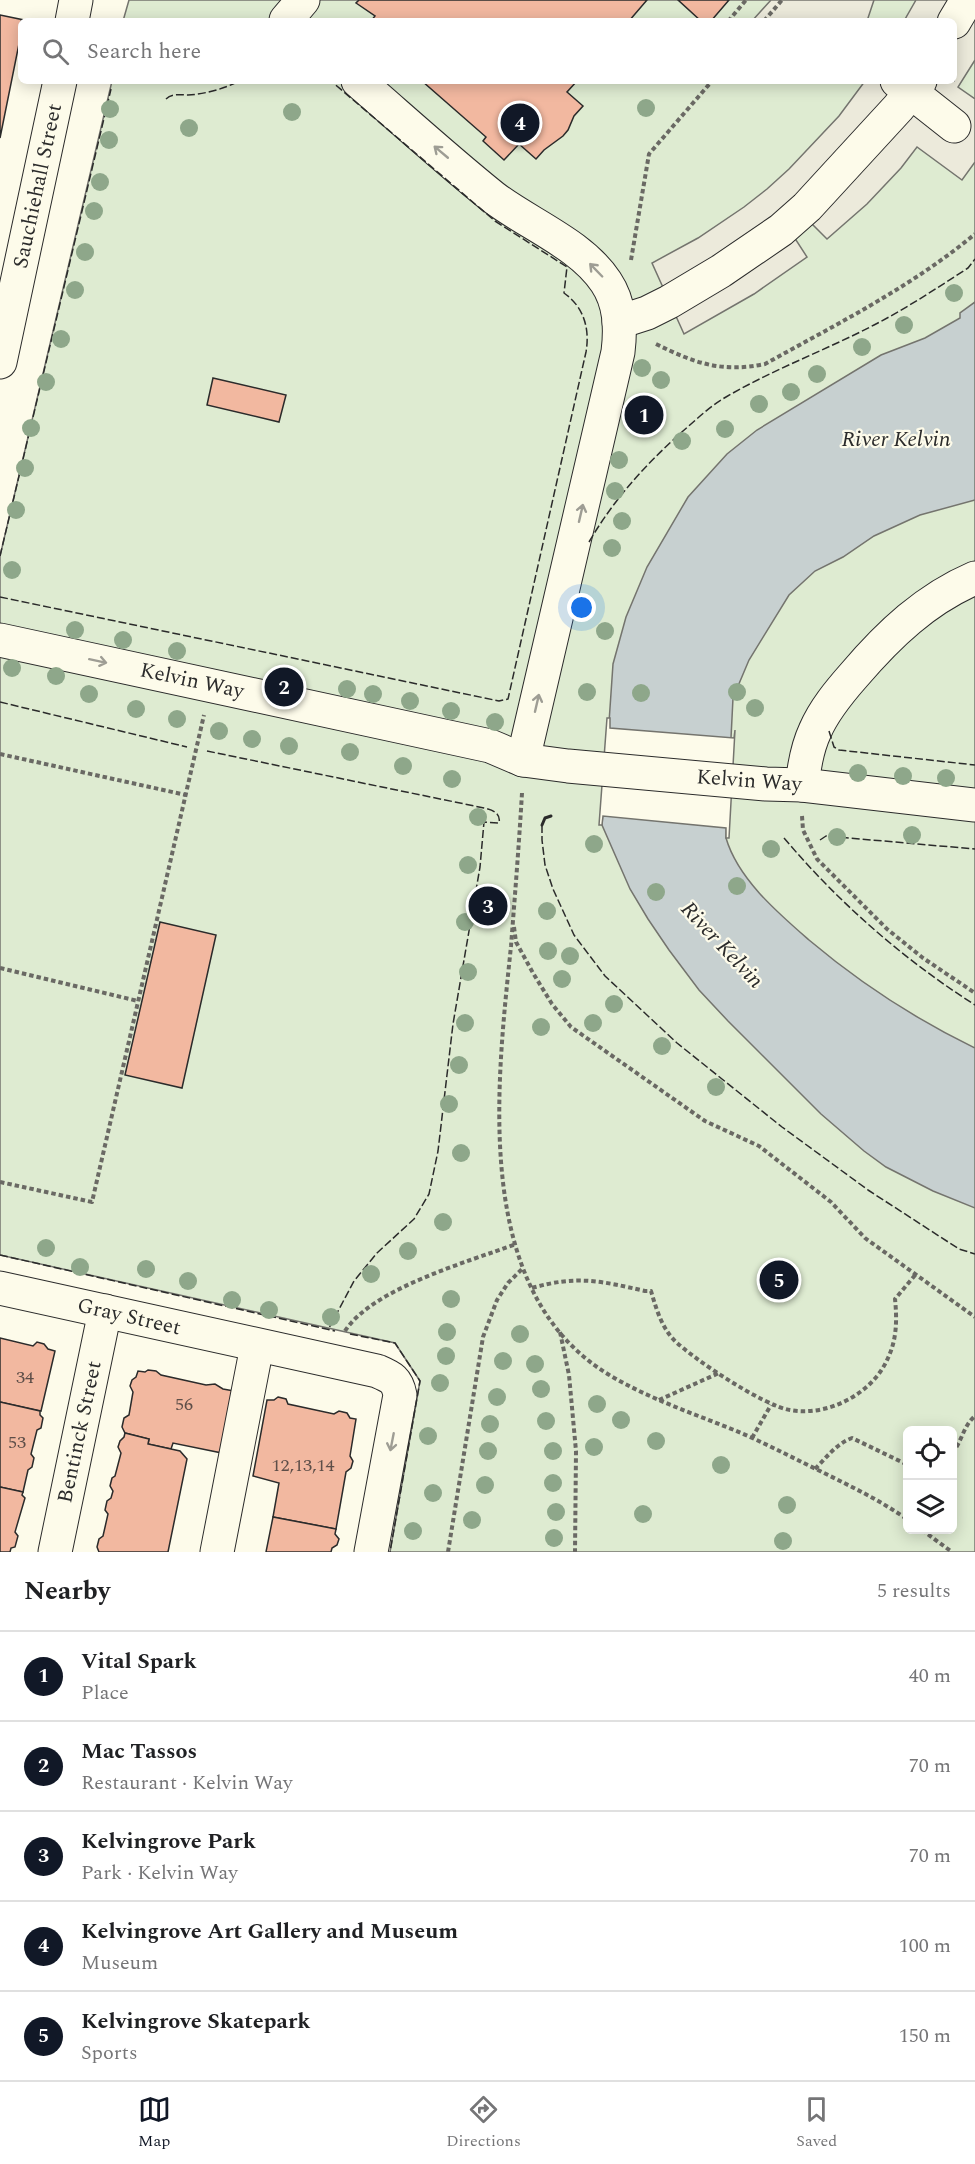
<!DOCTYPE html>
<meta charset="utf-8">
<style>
:root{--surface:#fff;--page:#f2f2f2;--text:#202124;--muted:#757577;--line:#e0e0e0;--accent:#111827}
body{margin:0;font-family:Spectral,serif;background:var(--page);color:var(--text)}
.controls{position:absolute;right:18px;bottom:18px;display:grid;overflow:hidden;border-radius:9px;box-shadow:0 3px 15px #0003}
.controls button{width:54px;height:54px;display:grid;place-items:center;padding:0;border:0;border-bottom:2px solid var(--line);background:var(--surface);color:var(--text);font:30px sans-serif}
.you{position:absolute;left:582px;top:608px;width:21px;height:21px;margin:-15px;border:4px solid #fff;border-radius:50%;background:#1a73e8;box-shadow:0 0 0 9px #1a73e833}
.badge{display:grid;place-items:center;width:39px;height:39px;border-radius:50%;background:var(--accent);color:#fff;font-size:20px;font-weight:700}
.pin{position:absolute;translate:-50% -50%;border:3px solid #fff;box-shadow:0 2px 6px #0006}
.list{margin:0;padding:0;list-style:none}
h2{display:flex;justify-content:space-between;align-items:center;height:78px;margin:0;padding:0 24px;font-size:26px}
h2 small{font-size:20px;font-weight:400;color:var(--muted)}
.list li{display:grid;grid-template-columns:39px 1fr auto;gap:18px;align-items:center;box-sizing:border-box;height:90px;padding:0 24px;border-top:2px solid var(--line)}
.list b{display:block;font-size:22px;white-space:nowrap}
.list p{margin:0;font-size:20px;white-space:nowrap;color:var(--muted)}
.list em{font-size:20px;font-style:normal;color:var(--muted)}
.icon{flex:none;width:33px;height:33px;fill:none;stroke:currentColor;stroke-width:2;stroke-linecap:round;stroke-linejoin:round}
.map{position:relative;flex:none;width:975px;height:1552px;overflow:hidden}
.search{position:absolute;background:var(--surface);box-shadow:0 3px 15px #0003;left:18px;right:18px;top:18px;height:66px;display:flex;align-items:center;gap:15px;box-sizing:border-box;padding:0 21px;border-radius:9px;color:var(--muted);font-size:22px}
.sheet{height:528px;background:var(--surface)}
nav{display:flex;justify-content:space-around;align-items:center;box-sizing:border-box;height:84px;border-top:2px solid var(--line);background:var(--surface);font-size:16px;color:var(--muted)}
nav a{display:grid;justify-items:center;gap:3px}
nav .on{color:var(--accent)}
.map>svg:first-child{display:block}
.green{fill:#deebd1;stroke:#74746e;stroke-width:1.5;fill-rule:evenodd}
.parking{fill:#eceadb;stroke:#74746e;stroke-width:1.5}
.water{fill:#c7d0d0;stroke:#74746e;stroke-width:1.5}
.pier{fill:#fdfbea;stroke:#74746e;stroke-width:1.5}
.building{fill:#f2b8a0;stroke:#2b2b2b;stroke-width:1.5}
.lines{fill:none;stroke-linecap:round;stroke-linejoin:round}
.minor-casing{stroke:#2b2b2b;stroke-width:35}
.path{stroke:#6a6964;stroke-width:4;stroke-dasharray:4.5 3;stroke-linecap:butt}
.minor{stroke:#fdfbea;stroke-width:33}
.fence{stroke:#2b2b2b;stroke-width:1.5;stroke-dasharray:8 3;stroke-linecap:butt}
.wall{stroke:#2b2b2b;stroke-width:3}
.tree{fill:#8ea78a}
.oneway{stroke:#9e9d94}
.labels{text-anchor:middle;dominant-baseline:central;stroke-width:4.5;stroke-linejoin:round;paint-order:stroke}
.number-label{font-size:18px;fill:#5d4e48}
.street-label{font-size:21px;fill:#2b2b2b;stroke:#fdfbea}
.water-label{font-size:22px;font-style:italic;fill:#2b2b2b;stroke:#fdfbea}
</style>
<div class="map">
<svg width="975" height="1552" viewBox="0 0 975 1552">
<rect width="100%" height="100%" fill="#fdfbea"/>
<path class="green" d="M129,0h846v1552h-585l30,-171 -25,-38 -395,-88v-699l112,-475h842v-60h-831zM908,1430h44v100h-44z"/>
<g class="parking">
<polygon points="771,0 874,0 867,21 752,21"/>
<polygon points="916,0 975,0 975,60 958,87 975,99 975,162 962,180 917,147 901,168 867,204 827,239 811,223 794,237 807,257 754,294 684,334 652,263 698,238 744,207 767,189 789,169 839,116 865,81 954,81 954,21 904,21"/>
</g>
<path class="water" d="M975,302v198l-55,15 -46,21 -31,21 -28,14 -26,24 -40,65 -16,38 -7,140c12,41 52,75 83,102 51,43 106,79 166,108v160l-42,-17 -47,-24 -22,-16 -43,-37 -93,-93 -29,-31 -30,-40 -21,-31 -18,-30 -28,-64 11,-161 13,-47 21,-50 41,-70 39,-43 30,-24 124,-75 44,-17 35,-20v-5z"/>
<polygon class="pier" points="607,718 610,718 610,728 734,738 735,730 729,838 726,838 726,828 603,816 602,825 599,825"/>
<g class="building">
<polygon points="359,0 647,0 629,21 371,21 375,16 356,3"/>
<polygon points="678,0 729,0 711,21 701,21"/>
<polygon points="0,15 24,20 21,21 21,34 0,138"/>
<polygon points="422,81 577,81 567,92 583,106 574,116 568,130 563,136 544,150 536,159 519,144 504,160 483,141 486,137"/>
<polygon points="213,378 286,395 279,422 207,405"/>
<polygon points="160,922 216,935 182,1088 125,1075"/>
<polygon points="0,1338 33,1346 37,1342 44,1344 48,1349 55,1351 41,1411 0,1402"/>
<polygon points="148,1370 156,1371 161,1375 206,1385 215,1384 223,1389 240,1392 227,1454 173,1443 171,1449 148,1444 149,1439 125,1433 122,1427 124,1418 129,1415 133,1392 130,1386 132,1380 136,1377 138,1371 145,1372"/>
<polygon points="278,1397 286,1399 288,1404 334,1414 339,1411 347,1413 350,1418 356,1419 350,1456 353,1461 351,1468 346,1472 336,1529 273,1517 279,1483 253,1476 267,1400 274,1400"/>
<polygon points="0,1402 40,1411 40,1415 43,1418 41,1428 37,1430 31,1454 34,1458 32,1467 28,1470 23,1492 0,1487"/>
<polygon points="125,1433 149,1439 148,1444 180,1451 187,1459 168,1552 99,1552 97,1547 99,1539 103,1536 108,1514 105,1510 107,1501 111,1498 113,1491 110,1486 112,1478 115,1476 121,1453 118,1447 120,1441 124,1437"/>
<polygon points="0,1487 23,1492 22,1495 25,1498 15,1532 18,1536 15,1547 11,1548 10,1552 0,1552"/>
<polygon points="273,1517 336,1529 335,1534 339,1539 337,1545 332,1548 331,1552 266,1552"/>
</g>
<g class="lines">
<g class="minor-casing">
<g id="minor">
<polyline points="286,20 303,0"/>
<polyline points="72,21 76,0"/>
<polyline points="954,22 967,0"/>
<path d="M358,81c45,39 89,79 135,116 35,27 88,47 113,85 14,21 15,45 12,70l-95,408"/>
<polyline points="897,81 954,126"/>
<polyline points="619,322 647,313 669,302 721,271 781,230 807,207 898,108 920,81"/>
<polyline points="0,362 60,81"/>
<polyline points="0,640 490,746 523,760 568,766 766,784 802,785 975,805"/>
<path d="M802,785c2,-18 5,-37 13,-54 9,-21 24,-39 39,-56 35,-41 72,-76 121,-97"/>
<path d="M0,1288l377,83c14,6 20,8 23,24l-29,157"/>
<polyline points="55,1552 105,1311"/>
<polyline points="217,1552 257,1346"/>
</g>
</g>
<g class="path">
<polyline points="732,21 730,19 746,0"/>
<polyline points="764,21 782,0"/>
<polyline points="631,260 649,154 712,81"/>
<path d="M656,344c38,19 66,29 109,20 72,-40 146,-77 210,-130"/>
<polyline points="0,754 186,795"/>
<path d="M522,793c-3,51 -7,102 -11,153 -14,137 -41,347 100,430 39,23 81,37 123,54 29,12 57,27 86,41 30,15 60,29 88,49"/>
<polyline points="802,816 803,830 817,859 887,929 923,958 975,993"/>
<polyline points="514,927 516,942 533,973 552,1004 571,1027 705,1121 759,1146 831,1202 865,1238 975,1317"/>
<polyline points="0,968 138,1001"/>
<polyline points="0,1182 92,1202 204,715"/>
<path d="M532,1288c45,-13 69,-7 113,3h6c5,17 10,35 23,49 19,19 90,66 116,70 39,7 83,-17 98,-52 9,-19 9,-39 7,-59l21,-25"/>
<path d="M345,1331c28,-43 123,-69 171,-87"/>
<polyline points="560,1332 569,1375 576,1451 575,1552"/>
<polyline points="659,1400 719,1373"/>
<polyline points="752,1438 771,1405"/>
<path d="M952,1453c10,-11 11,-27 23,-37"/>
<path d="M815,1469c12,-12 21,-25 37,-31l56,27"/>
<polyline points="922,1530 952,1552"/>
<polyline points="448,1552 483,1337 497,1300 508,1283 523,1268"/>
</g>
<use href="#minor" class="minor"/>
<g class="fence">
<path d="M166,99c6,-6 14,-4 22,-4 17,-1 36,-6 51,-14"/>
<path d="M589,542c25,-43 57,-78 94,-111 14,-12 27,-25 43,-34 48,-28 100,-47 148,-72 33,-17 63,-37 94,-57l7,-9"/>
<polyline points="0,556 111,89"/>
<path d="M0,597l499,104 9,-2 78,-347c4,-23 -2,-45 -22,-59l3,-26 -72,-46 -164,-140"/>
<polyline points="0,702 187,747"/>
<polyline points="829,731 834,747 839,750 975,765"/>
<path d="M207,751l277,57c9,2 17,5 15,15l-15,-1 -4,45 -27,157 -15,127 -9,43 -15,25 -37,34 -23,28 -26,49"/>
<polyline points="542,825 542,840 545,865 553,889 574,935 605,976 677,1043 782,1127 868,1190 959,1249 975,1254"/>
<path d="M784,838c55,65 119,121 191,167"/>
<polyline points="820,840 826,836 975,849"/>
<polyline points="0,1255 335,1331"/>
<polyline points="350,1334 395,1343 420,1381 390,1552"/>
</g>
<polyline class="wall" points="542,825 545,818 551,816"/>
</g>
<g class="tree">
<circle cx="646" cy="108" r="9"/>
<circle cx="110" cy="109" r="9"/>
<circle cx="292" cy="112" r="9"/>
<circle cx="189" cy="128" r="9"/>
<circle cx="109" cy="140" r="9"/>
<circle cx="100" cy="182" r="9"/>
<circle cx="94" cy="211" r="9"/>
<circle cx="85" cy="252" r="9"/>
<circle cx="75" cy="290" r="9"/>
<circle cx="954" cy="293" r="9"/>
<circle cx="904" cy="325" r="9"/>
<circle cx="61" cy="339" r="9"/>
<circle cx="862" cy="347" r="9"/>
<circle cx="642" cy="368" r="9"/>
<circle cx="817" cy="374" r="9"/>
<circle cx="661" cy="380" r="9"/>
<circle cx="46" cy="382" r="9"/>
<circle cx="791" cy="392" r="9"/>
<circle cx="759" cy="404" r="9"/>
<circle cx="31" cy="428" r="9"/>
<circle cx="725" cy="429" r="9"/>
<circle cx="682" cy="441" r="9"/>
<circle cx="619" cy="460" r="9"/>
<circle cx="25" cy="468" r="9"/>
<circle cx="615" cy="491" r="9"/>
<circle cx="16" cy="510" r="9"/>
<circle cx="622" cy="521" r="9"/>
<circle cx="612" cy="548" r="9"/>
<circle cx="12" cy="570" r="9"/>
<circle cx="75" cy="630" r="9"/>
<circle cx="605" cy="631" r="9"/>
<circle cx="123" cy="640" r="9"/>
<circle cx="177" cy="651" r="9"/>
<circle cx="12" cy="668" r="9"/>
<circle cx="56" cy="676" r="9"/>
<circle cx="347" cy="689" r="9"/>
<circle cx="587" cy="692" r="9"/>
<circle cx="737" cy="692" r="9"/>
<circle cx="641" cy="693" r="9"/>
<circle cx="89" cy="694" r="9"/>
<circle cx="373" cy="694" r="9"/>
<circle cx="410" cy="701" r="9"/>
<circle cx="755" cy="708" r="9"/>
<circle cx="136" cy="709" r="9"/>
<circle cx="451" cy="711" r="9"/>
<circle cx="177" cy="719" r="9"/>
<circle cx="495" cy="722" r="9"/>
<circle cx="219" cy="731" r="9"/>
<circle cx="252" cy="739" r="9"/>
<circle cx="289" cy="746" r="9"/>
<circle cx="350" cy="752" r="9"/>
<circle cx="403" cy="766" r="9"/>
<circle cx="858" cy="773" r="9"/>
<circle cx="903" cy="776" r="9"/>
<circle cx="946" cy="778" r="9"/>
<circle cx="452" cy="779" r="9"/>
<circle cx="478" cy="817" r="9"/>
<circle cx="912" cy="835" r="9"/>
<circle cx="837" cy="837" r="9"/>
<circle cx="594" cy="844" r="9"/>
<circle cx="771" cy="849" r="9"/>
<circle cx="468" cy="865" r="9"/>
<circle cx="737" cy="886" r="9"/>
<circle cx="656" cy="892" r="9"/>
<circle cx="547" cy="911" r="9"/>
<circle cx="465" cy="922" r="9"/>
<circle cx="548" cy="951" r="9"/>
<circle cx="570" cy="956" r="9"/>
<circle cx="468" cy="972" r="9"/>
<circle cx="562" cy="979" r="9"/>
<circle cx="614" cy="1004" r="9"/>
<circle cx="465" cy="1023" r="9"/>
<circle cx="593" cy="1023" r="9"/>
<circle cx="541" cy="1027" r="9"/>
<circle cx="662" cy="1046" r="9"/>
<circle cx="459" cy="1065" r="9"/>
<circle cx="716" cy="1087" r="9"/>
<circle cx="449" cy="1104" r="9"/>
<circle cx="461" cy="1153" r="9"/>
<circle cx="443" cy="1222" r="9"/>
<circle cx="46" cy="1248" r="9"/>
<circle cx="408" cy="1251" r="9"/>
<circle cx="80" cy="1267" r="9"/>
<circle cx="146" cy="1269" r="9"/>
<circle cx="371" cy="1274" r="9"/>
<circle cx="188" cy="1281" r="9"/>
<circle cx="451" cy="1299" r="9"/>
<circle cx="232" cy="1300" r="9"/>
<circle cx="269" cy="1310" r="9"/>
<circle cx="331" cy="1317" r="9"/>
<circle cx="447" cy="1332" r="9"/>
<circle cx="520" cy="1334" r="9"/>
<circle cx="446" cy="1356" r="9"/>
<circle cx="503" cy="1361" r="9"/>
<circle cx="535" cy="1364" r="9"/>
<circle cx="440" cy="1383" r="9"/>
<circle cx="541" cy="1389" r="9"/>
<circle cx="497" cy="1397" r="9"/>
<circle cx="597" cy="1404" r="9"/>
<circle cx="621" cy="1420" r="9"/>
<circle cx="546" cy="1421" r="9"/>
<circle cx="490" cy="1424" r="9"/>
<circle cx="428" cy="1436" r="9"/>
<circle cx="656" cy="1441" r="9"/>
<circle cx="594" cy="1447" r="9"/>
<circle cx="488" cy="1451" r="9"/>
<circle cx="553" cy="1451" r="9"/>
<circle cx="721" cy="1465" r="9"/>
<circle cx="553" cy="1483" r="9"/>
<circle cx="485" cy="1485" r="9"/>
<circle cx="433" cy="1493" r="9"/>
<circle cx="787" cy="1505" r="9"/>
<circle cx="556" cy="1512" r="9"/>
<circle cx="643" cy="1514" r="9"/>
<circle cx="472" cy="1520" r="9"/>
<circle cx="413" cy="1531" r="9"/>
<circle cx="554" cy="1538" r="9"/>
<circle cx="783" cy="1541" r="9"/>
</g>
<defs><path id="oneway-shaft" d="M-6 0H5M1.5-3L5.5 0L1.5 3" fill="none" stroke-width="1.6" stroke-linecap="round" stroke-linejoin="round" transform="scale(1.5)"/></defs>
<g class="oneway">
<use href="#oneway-shaft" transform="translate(441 152) rotate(-140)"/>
<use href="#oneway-shaft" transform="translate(596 270) rotate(-134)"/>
<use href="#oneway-shaft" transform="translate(581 513) rotate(-77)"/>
<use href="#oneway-shaft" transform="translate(98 661) rotate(12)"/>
<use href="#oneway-shaft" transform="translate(537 703) rotate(-77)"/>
<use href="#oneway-shaft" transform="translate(392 1442) rotate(101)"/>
</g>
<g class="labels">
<g class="number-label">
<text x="25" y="1377">34</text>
<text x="184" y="1404">56</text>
<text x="17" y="1442">53</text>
<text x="303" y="1465">12,13,14</text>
</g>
<g class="street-label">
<text transform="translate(38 186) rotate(-78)">Sauchiehall Street</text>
<text transform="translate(192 681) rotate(12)">Kelvin Way</text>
<text transform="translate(749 781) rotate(4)">Kelvin Way</text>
<text transform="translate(129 1317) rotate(13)">Gray Street</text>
<text transform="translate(80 1432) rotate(-78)">Bentinck Street</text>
</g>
<g class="water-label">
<text x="896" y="439">River Kelvin</text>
<text transform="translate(722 945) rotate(47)">River Kelvin</text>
</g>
</g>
</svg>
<div class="controls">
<button><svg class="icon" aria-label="locate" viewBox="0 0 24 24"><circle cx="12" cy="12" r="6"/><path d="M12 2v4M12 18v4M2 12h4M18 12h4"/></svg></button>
<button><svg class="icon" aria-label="layers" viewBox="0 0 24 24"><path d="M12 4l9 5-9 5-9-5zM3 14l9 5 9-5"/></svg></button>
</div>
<div class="you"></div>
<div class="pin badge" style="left:644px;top:415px">1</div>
<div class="pin badge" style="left:284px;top:687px">2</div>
<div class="pin badge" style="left:488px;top:906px">3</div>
<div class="pin badge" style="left:520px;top:123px">4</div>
<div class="pin badge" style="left:779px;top:1280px">5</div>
<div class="search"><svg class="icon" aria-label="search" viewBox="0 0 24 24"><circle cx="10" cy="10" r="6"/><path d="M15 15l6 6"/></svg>Search here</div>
</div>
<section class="sheet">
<h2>Nearby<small>5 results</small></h2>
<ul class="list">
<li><span class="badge">1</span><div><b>Vital Spark</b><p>Place</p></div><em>40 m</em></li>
<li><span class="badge">2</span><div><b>Mac Tassos</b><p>Restaurant · Kelvin Way</p></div><em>70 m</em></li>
<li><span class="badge">3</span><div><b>Kelvingrove Park</b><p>Park · Kelvin Way</p></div><em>70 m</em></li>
<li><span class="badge">4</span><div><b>Kelvingrove Art Gallery and Museum</b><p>Museum</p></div><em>100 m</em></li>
<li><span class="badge">5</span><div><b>Kelvingrove Skatepark</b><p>Sports</p></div><em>150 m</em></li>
</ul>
</section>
<nav>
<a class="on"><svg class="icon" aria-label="map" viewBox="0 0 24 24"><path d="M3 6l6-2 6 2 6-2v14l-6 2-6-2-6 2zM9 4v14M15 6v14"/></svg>Map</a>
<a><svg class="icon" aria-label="directions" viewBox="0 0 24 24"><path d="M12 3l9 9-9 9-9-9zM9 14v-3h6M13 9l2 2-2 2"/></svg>Directions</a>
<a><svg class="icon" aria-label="saved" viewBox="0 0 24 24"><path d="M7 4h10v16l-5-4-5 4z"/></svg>Saved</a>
</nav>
